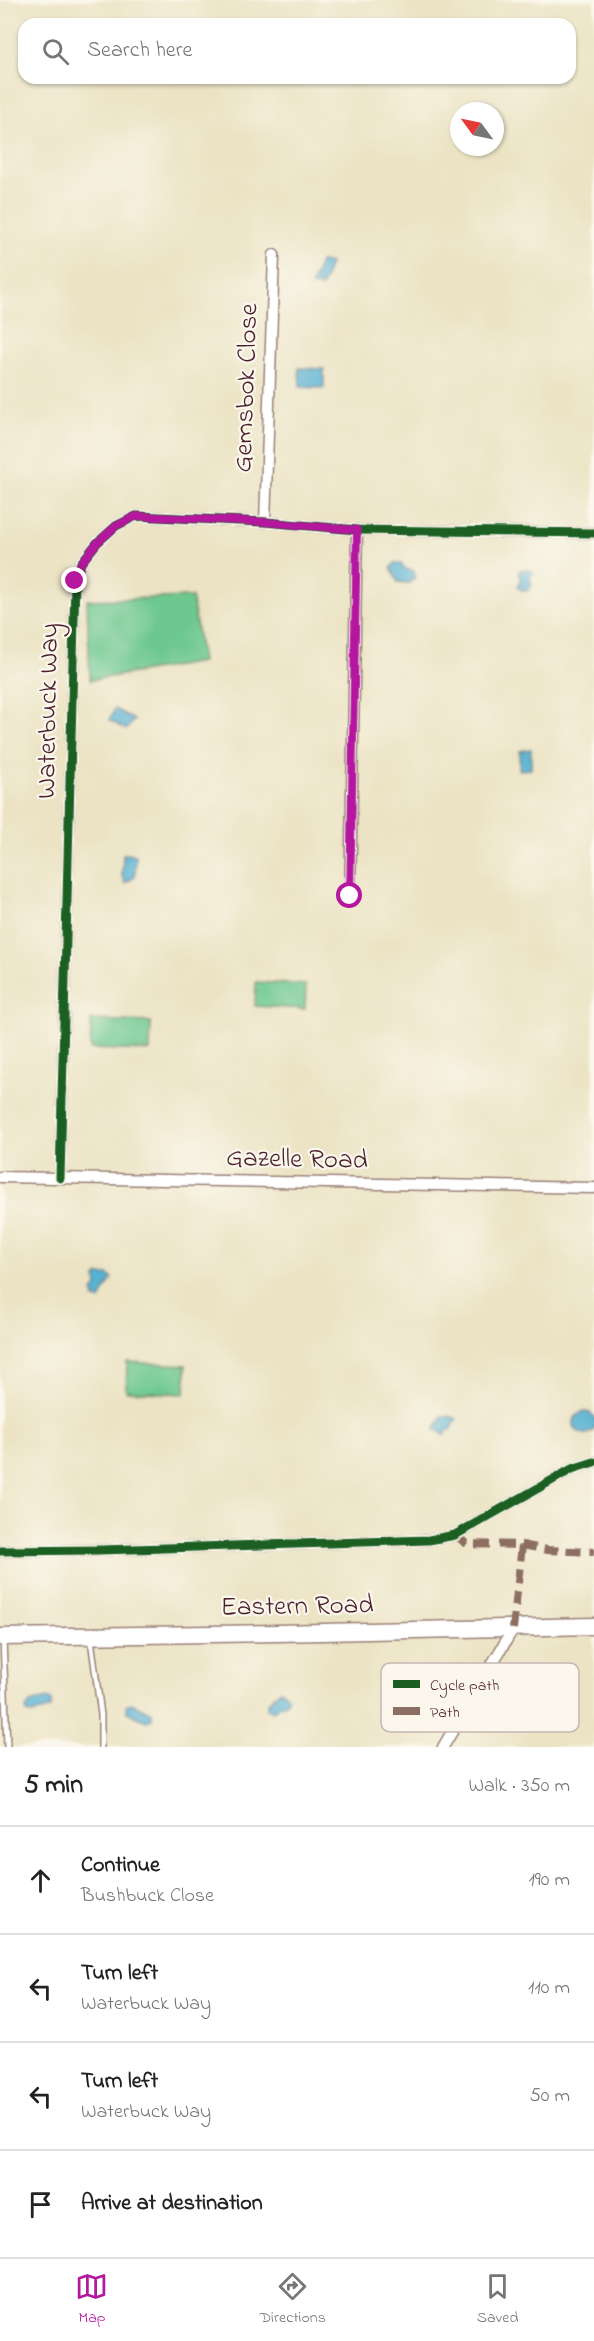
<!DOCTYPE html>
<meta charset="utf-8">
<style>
:root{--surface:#fff;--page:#f2f2f2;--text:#222;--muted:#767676;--line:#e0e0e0;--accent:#b5179e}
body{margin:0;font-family:"Indie Flower",sans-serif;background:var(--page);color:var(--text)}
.compass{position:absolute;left:450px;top:102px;width:54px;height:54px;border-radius:50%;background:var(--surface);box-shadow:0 2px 4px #0004;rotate:303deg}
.stop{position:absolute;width:18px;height:18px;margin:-14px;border:4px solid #b5179e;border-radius:50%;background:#fff}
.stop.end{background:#b5179e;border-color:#fff;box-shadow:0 2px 6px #0008}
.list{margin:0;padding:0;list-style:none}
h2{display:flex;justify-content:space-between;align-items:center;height:78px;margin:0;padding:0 24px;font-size:26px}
h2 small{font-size:20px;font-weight:400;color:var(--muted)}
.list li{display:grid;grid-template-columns:39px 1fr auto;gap:18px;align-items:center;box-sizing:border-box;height:108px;padding:0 24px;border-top:2px solid var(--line)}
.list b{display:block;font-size:22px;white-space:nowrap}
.list p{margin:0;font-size:20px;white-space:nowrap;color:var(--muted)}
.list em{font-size:20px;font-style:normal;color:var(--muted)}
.icon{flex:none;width:33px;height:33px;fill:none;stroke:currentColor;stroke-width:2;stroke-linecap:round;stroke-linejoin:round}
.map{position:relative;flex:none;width:594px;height:1747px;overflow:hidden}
.search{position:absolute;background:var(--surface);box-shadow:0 2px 4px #0004;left:18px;right:18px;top:18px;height:66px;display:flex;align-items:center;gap:15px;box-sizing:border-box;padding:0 21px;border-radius:18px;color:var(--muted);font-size:22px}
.sheet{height:510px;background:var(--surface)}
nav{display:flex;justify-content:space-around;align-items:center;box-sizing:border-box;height:84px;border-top:2px solid var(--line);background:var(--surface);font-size:16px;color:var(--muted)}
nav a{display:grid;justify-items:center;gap:3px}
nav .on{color:var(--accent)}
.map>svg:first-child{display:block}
.green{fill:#6dc88f;stroke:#5c745d;stroke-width:1.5}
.water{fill:#54b1d2;stroke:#4f687e;stroke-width:1.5}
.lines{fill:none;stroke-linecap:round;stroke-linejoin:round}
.service-casing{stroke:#9a8177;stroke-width:8}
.minor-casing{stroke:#9a8177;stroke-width:13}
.primary-casing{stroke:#9a8177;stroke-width:19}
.service{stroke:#fff;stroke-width:5}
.minor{stroke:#fff;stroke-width:10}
.primary{stroke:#fff;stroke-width:16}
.quiet{stroke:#8d6e63;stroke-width:8;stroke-dasharray:15 8;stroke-linecap:butt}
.cycleway-casing{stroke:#fbf7ec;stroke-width:13}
.cycleway{stroke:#1b5e20;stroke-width:9}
.route{stroke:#b5179e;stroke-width:8}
.labels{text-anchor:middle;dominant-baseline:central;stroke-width:4.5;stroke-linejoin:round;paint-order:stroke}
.street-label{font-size:27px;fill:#4a1f2b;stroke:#fbf7ec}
.key{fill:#fbf7ec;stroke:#c6b6b2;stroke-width:1.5}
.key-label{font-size:16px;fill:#4a1f2b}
</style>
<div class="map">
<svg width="594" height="1747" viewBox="0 0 594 1747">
<rect width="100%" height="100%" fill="#fbf7ec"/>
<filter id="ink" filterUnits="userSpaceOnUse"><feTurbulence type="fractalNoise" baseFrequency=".0167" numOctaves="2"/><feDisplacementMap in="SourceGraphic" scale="12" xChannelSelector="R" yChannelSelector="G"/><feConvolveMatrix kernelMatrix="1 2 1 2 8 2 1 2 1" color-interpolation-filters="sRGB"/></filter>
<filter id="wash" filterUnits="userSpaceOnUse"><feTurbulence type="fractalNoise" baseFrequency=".008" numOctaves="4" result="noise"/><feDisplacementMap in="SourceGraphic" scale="24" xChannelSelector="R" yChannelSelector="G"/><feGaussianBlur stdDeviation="1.35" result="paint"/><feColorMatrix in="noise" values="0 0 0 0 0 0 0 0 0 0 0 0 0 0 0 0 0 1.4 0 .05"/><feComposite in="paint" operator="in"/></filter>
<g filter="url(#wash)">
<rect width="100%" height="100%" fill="#ebe3c3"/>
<g class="green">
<polygon points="192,597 202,662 90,680 87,600"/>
<polygon points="256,982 306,985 305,1009 255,1006"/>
<polygon points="91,1020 151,1022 150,1051 90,1049"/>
<polygon points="127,1362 186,1365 185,1394 126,1391"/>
</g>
<g class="water">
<polygon points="320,262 330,263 322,287 311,286"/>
<polygon points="299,368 324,369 324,388 300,387"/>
<polygon points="395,563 400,563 405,569 414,571 415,577 409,583 398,582 391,568"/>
<polygon points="522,569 533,571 530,579 532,585 528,591 522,590 518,587 520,580 519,571"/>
<polygon points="115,709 134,720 126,730 109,720"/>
<polygon points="531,749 531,769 519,770 520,751"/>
<polygon points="123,854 136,855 135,877 125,883 122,876"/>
<polygon points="99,1275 108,1275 112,1278 100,1300 94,1299 93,1292 97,1286 96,1278"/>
<circle cx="585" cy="1423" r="11"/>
<polygon points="442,1416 449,1416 457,1419 451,1430 448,1429 445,1435 435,1429"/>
<polygon points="280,1690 284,1692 289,1698 286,1703 278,1706 275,1710 271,1711 267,1708 268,1702"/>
<polygon points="46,1699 52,1701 51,1708 32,1714 27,1713 26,1709 30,1703"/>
<polygon points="131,1703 152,1713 152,1719 146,1721 127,1712 126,1705"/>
</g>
</g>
<g filter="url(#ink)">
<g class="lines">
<g class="service-casing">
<g id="service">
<polyline points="3,1638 7,1747"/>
<polyline points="91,1639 101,1715 101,1747"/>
</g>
</g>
<g class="minor-casing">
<g id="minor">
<polyline points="265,522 274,255"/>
<polyline points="350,896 357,530"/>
<polyline points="0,1177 594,1188"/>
<polyline points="60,1178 75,581 81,563 97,543 116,526 136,516 265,522 357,530 594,533"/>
<polyline points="0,1551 100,1550 429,1540 455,1535 572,1469 594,1462"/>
<polyline points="443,1747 513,1629"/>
</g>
</g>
<g class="primary-casing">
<polyline id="primary" points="0,1637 277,1633 594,1626"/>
</g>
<use href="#service" class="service"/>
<use href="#minor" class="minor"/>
<use href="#primary" class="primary"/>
<g class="quiet">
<polyline points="455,1535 467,1544 522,1545 548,1550 594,1552"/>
<polyline points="513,1629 522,1545"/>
</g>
<g class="cycleway-casing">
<g id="cycleway">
<polyline points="60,1178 75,581 81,563 97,543 116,526 136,516 265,522 357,530 594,533"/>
<polyline points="0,1551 100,1550 429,1540 455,1535 572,1469 594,1462"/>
</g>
</g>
<use href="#cycleway" class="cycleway"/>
</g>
</g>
<g class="lines" filter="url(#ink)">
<polyline class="route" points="75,581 81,563 97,543 116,526 136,516 265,522 357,530 350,896"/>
</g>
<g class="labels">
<g class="street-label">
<text transform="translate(247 388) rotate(-88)">Gemsbok Close</text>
<text transform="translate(49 711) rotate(-89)">Waterbuck Way</text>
<text transform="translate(297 1160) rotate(1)">Gazelle Road</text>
<text transform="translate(297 1607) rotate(-1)">Eastern Road</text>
</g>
</g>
<rect x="381" y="1663" width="198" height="69" rx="9" class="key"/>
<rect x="393" y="1680" width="27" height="8" fill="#1b5e20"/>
<rect x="393" y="1707" width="27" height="8" fill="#8d6e63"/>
<g class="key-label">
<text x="430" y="1690">Cycle path</text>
<text x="430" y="1717">Path</text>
</g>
</svg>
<svg class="compass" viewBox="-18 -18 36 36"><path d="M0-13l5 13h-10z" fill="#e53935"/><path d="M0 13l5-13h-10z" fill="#767676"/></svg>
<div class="stop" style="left:350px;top:896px"></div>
<div class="stop end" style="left:75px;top:581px"></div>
<div class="search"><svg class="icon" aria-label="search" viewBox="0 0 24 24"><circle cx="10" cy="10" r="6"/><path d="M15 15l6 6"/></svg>Search here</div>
</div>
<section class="sheet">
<h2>5 min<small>Walk · 350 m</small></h2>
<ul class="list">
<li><svg class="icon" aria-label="ahead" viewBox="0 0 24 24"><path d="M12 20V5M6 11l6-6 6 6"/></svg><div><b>Continue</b><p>Bushbuck Close</p></div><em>190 m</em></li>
<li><svg class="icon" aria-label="left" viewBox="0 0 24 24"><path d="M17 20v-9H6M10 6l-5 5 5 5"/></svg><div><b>Turn left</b><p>Waterbuck Way</p></div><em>110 m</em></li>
<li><svg class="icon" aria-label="left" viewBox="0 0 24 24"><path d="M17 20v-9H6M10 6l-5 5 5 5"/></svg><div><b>Turn left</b><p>Waterbuck Way</p></div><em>50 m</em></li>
<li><svg class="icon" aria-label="arrive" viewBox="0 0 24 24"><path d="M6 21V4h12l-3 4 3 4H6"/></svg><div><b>Arrive at destination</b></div></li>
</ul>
</section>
<nav>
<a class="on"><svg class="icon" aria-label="map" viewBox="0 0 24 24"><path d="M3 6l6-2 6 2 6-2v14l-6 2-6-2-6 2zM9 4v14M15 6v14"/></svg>Map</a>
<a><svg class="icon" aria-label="directions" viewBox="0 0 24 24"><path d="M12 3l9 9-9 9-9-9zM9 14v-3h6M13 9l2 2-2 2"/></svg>Directions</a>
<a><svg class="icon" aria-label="saved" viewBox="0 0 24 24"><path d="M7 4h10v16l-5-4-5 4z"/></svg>Saved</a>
</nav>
